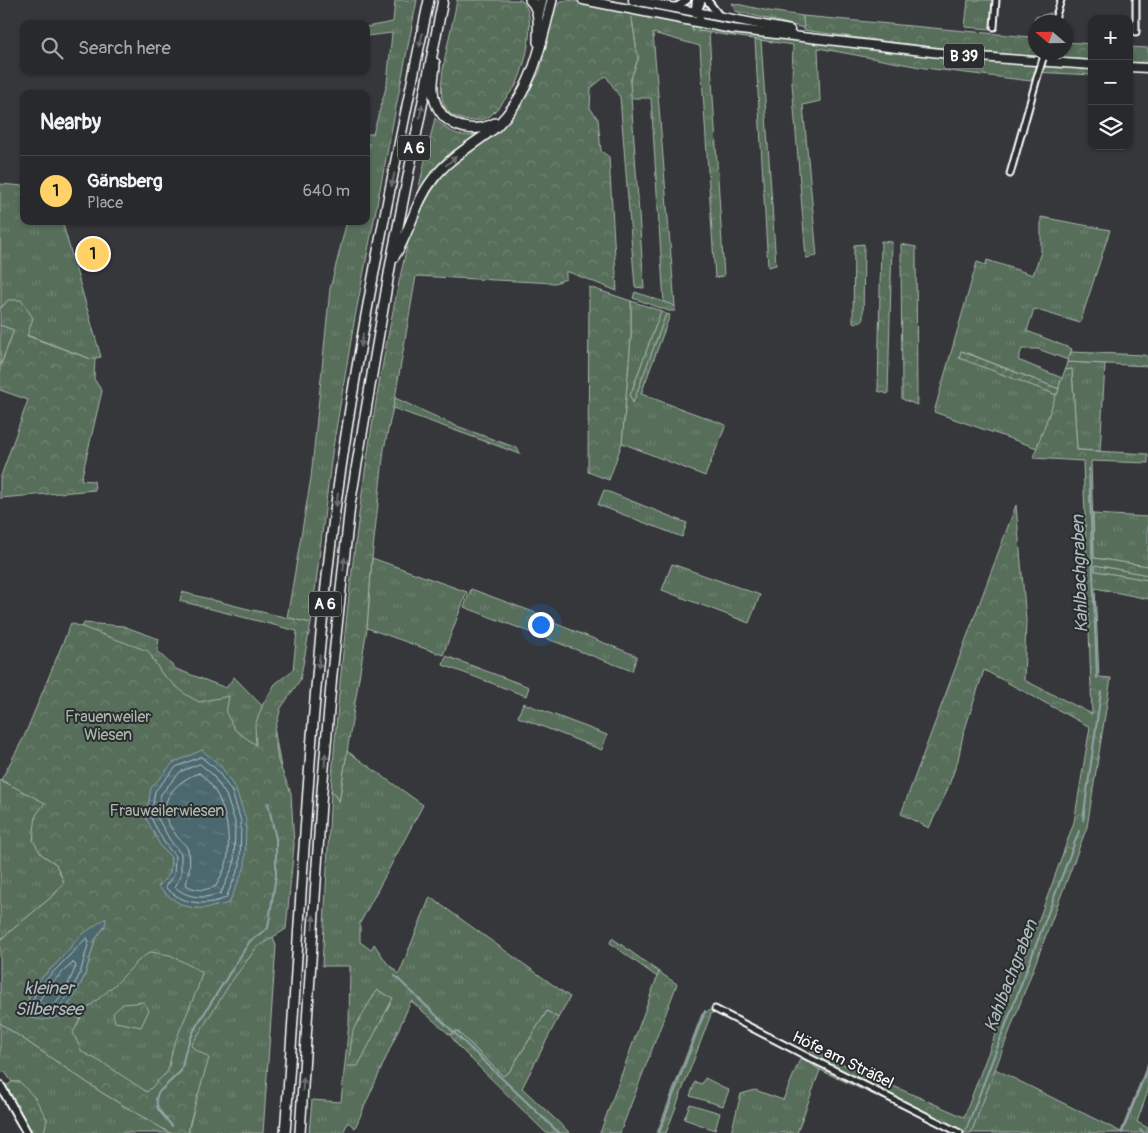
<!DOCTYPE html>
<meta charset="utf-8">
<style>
:root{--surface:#28292c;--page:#303134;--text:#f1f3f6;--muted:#a5a6a9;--line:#444548;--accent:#ffd166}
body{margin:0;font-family:Pangolin,sans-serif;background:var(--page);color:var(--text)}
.controls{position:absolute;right:15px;top:15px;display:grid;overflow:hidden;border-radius:10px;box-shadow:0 1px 4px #0004}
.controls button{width:45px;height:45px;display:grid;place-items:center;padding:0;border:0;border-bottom:1px solid var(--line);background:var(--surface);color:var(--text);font:25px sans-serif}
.compass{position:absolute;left:1028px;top:15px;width:45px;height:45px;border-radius:50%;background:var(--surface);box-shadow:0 1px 4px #0004;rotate:290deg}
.you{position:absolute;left:540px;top:624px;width:18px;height:18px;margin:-12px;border:4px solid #fff;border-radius:50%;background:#1a73e8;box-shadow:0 0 0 8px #1a73e833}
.badge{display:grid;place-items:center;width:32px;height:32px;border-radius:50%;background:var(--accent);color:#111;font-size:16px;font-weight:700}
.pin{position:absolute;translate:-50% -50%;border:2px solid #fff;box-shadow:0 1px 5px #0006}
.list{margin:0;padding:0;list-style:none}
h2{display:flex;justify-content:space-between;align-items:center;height:65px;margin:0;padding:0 20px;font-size:21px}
h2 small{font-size:16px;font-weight:400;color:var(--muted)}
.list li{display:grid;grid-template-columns:32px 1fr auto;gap:15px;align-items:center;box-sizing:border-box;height:70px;padding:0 20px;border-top:1px solid var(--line)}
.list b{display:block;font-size:19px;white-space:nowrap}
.list p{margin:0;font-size:16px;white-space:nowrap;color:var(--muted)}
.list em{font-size:16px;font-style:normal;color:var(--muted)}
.icon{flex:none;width:28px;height:28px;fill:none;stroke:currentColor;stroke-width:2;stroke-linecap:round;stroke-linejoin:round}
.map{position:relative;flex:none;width:1148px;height:1133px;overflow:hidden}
.search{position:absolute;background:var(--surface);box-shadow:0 1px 4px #0004;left:20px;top:20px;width:350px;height:55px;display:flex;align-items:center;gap:12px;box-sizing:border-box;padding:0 18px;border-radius:10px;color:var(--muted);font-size:19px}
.panel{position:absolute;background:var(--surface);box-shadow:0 1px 4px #0004;left:20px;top:90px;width:350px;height:135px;border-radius:10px}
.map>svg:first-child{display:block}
.grass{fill:url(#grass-tufts);stroke:#aab6ac}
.forest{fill:url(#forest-crowns);stroke:#aab6ac;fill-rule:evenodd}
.garden{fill:url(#garden-furrows);stroke:#aab6ac}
.pitch{fill:#566e5a;stroke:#aab6ac}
.water{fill:url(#water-ripples);stroke:#93a4a8}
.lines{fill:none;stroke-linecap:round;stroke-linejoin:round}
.shore{stroke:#b7c3c5;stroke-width:1}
.stream{stroke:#93a4a8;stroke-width:2}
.minor-casing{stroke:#fff;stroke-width:9}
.tertiary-casing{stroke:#fff;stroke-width:10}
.secondary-casing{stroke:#fff;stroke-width:11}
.primary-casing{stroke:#fff;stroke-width:11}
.motorway-casing{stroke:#fff;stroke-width:12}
.minor{stroke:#2a2d2e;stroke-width:5}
.tertiary{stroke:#2a2d2e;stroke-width:6}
.secondary{stroke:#2a2d2e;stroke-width:7}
.primary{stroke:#2a2d2e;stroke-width:8}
.motorway{stroke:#2a2d2e;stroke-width:9}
.minor-bridge-casing{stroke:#fff;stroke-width:9;stroke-linecap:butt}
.minor-bridge{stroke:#2a2d2e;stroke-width:5}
.oneway{fill:#6a6c6d}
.labels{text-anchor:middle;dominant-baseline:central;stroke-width:4;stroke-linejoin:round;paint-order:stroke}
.shield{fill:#2a2d2e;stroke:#bfc0c0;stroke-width:1}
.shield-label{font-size:15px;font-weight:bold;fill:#fff}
.park-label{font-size:16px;fill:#aab6ac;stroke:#2a2d2e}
.street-label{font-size:16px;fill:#fff;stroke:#2a2d2e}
.water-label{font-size:18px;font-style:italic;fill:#aebbbe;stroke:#2a2d2e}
</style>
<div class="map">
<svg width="1148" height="1133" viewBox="0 0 1148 1133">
<defs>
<pattern id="grass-tufts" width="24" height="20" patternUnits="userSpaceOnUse" patternTransform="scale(1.25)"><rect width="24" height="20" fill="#566e5a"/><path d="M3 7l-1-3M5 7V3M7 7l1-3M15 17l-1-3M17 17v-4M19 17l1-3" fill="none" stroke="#6f8473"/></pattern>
<pattern id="forest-crowns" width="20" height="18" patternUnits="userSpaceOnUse" patternTransform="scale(1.25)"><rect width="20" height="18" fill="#566e5a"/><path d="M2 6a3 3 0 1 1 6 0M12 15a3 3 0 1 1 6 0" fill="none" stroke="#6f8473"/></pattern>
<pattern id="garden-furrows" width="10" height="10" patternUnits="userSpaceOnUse" patternTransform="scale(1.25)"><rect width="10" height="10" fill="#566e5a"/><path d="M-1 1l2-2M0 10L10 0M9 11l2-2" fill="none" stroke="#6f8473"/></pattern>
<pattern id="water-ripples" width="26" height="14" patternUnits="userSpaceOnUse" patternTransform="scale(1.25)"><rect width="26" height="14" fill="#4b686e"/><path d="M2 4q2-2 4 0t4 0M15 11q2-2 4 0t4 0" fill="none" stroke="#667f84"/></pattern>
</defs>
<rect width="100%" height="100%" fill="#36373b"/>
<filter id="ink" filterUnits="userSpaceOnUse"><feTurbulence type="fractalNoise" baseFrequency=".02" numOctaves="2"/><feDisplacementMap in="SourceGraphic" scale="10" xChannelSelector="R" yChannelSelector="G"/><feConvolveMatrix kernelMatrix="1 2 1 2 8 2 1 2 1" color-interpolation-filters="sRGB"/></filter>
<g filter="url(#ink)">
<g class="grass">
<polygon points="395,0 417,0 355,317 332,453 311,623 287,618 311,478 330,289 347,221 366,221 366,157 370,144 366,144 366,134 373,134 387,84 392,33 366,36 366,27 393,22"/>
<polygon points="968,0 994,0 991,29 965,27"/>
<polygon points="732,3 769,11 803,16 804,28 735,11"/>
<polygon points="631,13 693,25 692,30 709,32 724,276 715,278 700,46 653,33 675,306 664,303 651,98 631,98 630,81 638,59"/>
<polygon points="755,39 761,40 776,265 768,267"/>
<polygon points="0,184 24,186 24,221 62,221 101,357 91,359 27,335 8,300 1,308"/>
<polygon points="1041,217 1110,230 1080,323 1034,309 1027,331 1072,349 1068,360 1038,349 1022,349 1018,360 1062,378 1059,389 962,351 960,357 1057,395 1037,448 934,412 977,262 986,265 987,260 1033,275 1041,252"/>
<polygon points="631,301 661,311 630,396 633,402 666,314 670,315 641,394 726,425 705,476 622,443 631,338"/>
<polygon points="0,325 14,330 0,367"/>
<polygon points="1067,362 1105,364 1100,451 1077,450 1072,370 1065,370"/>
<polygon points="395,398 454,425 517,448 520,454 393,408"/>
<polygon points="604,490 687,523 682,537 598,505"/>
<polygon points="1093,514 1148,517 1148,566 1094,558"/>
<polygon points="372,558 467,592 443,655 367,628"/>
<polygon points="672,564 760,595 749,623 662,590"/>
<polygon points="1095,565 1148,575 1148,580 1095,571"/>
<polygon points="471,589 555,620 554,623 637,656 632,671 464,607"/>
<polygon points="84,623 123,626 159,639 157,651 176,669 226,688 234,677 272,716 282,773 273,937 276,946 263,1133 188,1133 193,1112 185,1132 25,1029 71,879 37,815 41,854 56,864 64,882 55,894 0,940 0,780 12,785"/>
<polygon points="446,656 529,687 526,696 443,665"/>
<polygon points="523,703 607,735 602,750 518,717"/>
<polygon points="347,751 423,805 360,923 360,942 371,950 374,944 387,963 399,974 430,897 570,997 558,1018 547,1011 510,1071 503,1076 457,1031 450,1035 411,1001 355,1128 348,1122 343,1133 309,1133 312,1100 341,1102 349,1023 350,966 322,966 331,790 339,802"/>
<polygon points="612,938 659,972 657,977 610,943"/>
<polygon points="0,1023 104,1094 170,1133 44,1133 45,1120 20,1082 12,1082 5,1072 0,1073"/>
<polygon points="801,1057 820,1070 797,1133 731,1133 741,1094 755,1090 783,1100"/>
<polygon points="1148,1063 1148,1091 1137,1122 1148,1128 1148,1133 971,1133 995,1069 1121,1132"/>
</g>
<g class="forest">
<path d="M457,0h64c18,15 4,69 -6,87 -3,4 -21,26 -25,29 -8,5 -20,6 -29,3 -11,-3 -17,-9 -19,-21 -4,-21 11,-74 15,-98z"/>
<path d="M569,0l62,13 7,46 -8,22 14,207 -9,-1 -15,-190 -14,-21 -15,12 -1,20 8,11 3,32 8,6 8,134 -51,-20v8l-11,4 -139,-7 -21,122 -11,51 -12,109 -5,70 -28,174 -8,-12c14,-184 35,-368 77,-548l10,-27 14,-24 15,-21 35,-26 36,-34 22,-39 13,-62 8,-8z"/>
<path d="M1051,13l-3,9h-12v30h30v-10l26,2v17c-97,-7 -192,-16 -288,-31l-1,-14 227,21 5,-20z"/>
<path d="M693,25c61,10 122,16 184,24 71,9 143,16 215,19v7l-58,-3 -3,9 -106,-13 -107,-20 2,53 -17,4 14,151 -11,2 -14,-175 1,-38 -101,-15z"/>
<polygon points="1129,47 1148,48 1148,63 1129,63"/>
<path d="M435,118c12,13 24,20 42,17 -31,19 -42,28 -60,60z"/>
<polygon points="881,241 892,242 888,394 878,391"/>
<polygon points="864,244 863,321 853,323 854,245"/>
<polygon points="901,244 916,247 917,405 902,399"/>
<polygon points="589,287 631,301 631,338 622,443 609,480 588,472"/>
<polygon points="635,292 675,306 675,311 669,311 633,298"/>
<polygon points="8,300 21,300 33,318 27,336 91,359 95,358 94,379 102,391 81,480 94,481 95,490 0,498 0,479 28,400 0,390 0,367 14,330 0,325 0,307 1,308"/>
<polygon points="661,311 666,314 633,403 630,396"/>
<polygon points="1071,352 1144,355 1148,357 1148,366 1067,362"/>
<polygon points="1072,369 1077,450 1148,454 1148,463 1091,461 1094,558 1148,566 1148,575 1095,565 1095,571 1148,580 1148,599 1095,588 1099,677 1111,678 1087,827 971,1133 956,1133 820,1070 807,1060 811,1050 964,1117 1051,887 1074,822 1090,727 984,670 963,735 958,760 946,793 929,828 901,814 1016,505 1026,620 1024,680 1092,714 1083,461 1033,458 1065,370"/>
<path d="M182,592l62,16 67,15 -11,57 -19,28 -7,25 4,28 13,32 3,52 -8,84 -29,18 -26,35 -40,64 18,12 -19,64 -2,11h-18l-66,-39 -104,-71v-83l55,-46 9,-12 -8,-18 -15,-10 -8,-14 3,-25 9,-12 -44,-23 23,-43 47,-114 77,28 14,23 23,20 14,8 30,-6 -3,17 9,17 21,15 -1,-20 8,-21 12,-20 18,-14 4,-39 -117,-30zM161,847l68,56 -71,-16 12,-14 1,-16zM105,926l-10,14 -10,35 -12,24 -48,10 8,-23 23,-22zM150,952l20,3 32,17 -4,15 -25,60 -5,24 -21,21 -44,-29 -21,-11 -9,-19 11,-22 33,-28 21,-22z"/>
<polygon points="659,972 677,984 620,1133 600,1133"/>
<polygon points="377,990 393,998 358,1066 348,1066 353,1030"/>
<polygon points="144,1002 149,1010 141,1027 115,1022 113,1013 123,1004"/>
<polygon points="713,1009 666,1133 657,1133 702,1014"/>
<polygon points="547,1011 558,1018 522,1088 570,1133 546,1133 459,1047 450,1035 457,1031 503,1076 510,1071"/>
<polygon points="12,1082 20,1082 35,1098 47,1119 44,1133 32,1133 6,1086"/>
</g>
<polygon class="garden" points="961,351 1059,389 1057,395 959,358"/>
<g class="pitch">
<polygon points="705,1078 729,1090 723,1106 690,1096 695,1082 702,1084"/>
<polygon points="690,1104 720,1113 715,1130 684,1119"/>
</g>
<g class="water">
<path d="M202,750l19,16 15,24 10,30 -1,46 -16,37c-33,9 -45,8 -71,-16l12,-14 1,-16 -10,-10 -15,-29 5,-30 22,-25z"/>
<polygon points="106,918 105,926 95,940 85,975 73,999 58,1017 44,1020 31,1018 25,1010 33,986 56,964 81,935"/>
</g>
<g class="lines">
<g class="shore">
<path d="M201,757l16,13 15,22 9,29 -1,44 -14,33c-22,9 -43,6 -60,-10v-3l8,-10 1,-19 -10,-12 -14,-26 4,-27 21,-24z"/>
<path d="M200,764l12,10 14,21 9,27 -1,42 -13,29c-15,6 -33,6 -46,-6l6,-12v-21l-11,-14 -13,-23 4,-23 19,-22z"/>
<path d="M199,773c25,18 33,59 28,88 -2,9 -8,18 -11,25 -11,5 -20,5 -30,-1 2,-10 6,-24 2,-35 -2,-6 -8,-9 -12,-15 -3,-4 -10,-15 -11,-20 -3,-20 17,-37 34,-42z"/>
<polygon points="87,938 89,941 80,974 68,996 55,1013 44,1015 34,1013 30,1008 37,989"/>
<path d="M73,963l3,2c-3,10 -16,38 -25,42 -4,2 -9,2 -13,1 -1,-13 25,-37 35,-45z"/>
</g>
<g class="stream">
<polyline points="1089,469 1097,678"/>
<polyline points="1083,820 1101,692"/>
<polyline points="395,976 559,1133"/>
<polyline points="172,1126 158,1109 156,1099 158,1093 181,1071 186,1049 195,1028 250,941 268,928 276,875 276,839 268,803"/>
<polyline points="966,1130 1079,831"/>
<polyline points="1140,1130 1144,1133"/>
<polyline points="659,1133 705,1011"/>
<polyline points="1122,1133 1148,1067"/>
</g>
<g class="minor-casing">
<g id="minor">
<polyline points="1054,22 1061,0"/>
<polyline points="994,27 996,0"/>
<polyline points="1136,32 1136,0"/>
<polyline points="1010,174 1037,78"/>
<polyline points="715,1009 810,1058 960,1133"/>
</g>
</g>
<g class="tertiary-casing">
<g id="tertiary">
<polyline points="696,0 695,8 702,23"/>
<polyline points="707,0 720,17"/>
<polyline points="673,7 678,6 687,0"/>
<polyline points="697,13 702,0"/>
</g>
</g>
<g class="secondary-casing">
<polyline id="secondary" points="0,1085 27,1133"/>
</g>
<g class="primary-casing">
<g id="primary">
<polyline points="583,0 732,29 966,56 1092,65"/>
<polyline points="633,0 790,30"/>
<polyline points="1129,67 1148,68"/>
</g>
</g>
<g class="motorway-casing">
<g id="motorway">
<path d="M530,0c11,11 8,28 8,42"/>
<polyline points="538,16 542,0"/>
<path d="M435,63c0,9 -3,19 -2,27 2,33 35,47 62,33"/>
<path d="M394,257c16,-25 21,-55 39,-78 17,-22 41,-35 62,-51 4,-4 7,-8 11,-12 29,-34 35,-73 46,-116"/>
<path d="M285,1133c16,-210 23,-421 51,-630 23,-169 58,-336 93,-503"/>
<polyline points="300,1133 321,803 332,674 350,505 391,262 443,0"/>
</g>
</g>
<use href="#minor" class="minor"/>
<use href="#tertiary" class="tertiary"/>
<use href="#secondary" class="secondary"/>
<use href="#primary" class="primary"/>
<use href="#motorway" class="motorway"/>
<g class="minor-bridge-casing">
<polyline id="minor-bridge" points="1037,78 1045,52"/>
</g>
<use href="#minor-bridge" class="minor-bridge"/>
</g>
<defs><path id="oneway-solid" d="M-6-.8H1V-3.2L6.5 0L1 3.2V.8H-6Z" transform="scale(1.25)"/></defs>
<g class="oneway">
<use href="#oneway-solid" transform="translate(421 40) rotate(102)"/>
<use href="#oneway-solid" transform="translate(421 111) rotate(-79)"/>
<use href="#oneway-solid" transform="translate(451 161) rotate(-40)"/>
<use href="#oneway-solid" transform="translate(393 180) rotate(102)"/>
<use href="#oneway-solid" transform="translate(362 340) rotate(100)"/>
<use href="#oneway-solid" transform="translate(337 500) rotate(98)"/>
<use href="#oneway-solid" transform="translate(344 564) rotate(-84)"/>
<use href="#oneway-solid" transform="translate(319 662) rotate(96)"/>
<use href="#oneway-solid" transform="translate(325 760) rotate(-85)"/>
<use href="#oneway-solid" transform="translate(313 922) rotate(-86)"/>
<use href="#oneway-solid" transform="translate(303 1084) rotate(-86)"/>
</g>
</g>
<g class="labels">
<g class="shield">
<rect x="944" y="43.5" width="40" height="25" rx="4"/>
<rect x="398" y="135.5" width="32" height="25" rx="4"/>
<rect x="309" y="591.5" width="32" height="25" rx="4"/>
</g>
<g class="shield-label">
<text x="964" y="56">B 39</text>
<text x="414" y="148">A 6</text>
<text x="325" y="604">A 6</text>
</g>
<g class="park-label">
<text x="108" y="717">Frauenweiler<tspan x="108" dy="18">Wiesen</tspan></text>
<text x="167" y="811">Frauweilerwiesen</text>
</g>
<g class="street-label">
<text transform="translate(843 1060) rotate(26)">Höfe am Sträßel</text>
</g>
<g class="water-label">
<text transform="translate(1080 574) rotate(-92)">Kahlbachgraben</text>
<text transform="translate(1011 976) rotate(-69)">Kahlbachgraben</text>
<text x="49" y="988">kleiner<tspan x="49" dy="21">Silbersee</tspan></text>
</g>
</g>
</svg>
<div class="controls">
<button>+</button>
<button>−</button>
<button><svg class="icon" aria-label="layers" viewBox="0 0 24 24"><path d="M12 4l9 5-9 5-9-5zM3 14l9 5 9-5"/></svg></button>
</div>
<svg class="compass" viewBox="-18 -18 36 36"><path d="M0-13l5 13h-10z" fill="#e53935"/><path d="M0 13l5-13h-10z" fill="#a5a6a9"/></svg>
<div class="you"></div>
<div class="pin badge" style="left:93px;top:254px">1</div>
<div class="search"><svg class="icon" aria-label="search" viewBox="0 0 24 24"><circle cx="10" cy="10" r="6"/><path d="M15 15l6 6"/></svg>Search here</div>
<section class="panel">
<h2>Nearby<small></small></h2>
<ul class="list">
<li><span class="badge">1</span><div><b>Gänsberg</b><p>Place</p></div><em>640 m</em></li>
</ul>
</section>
</div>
